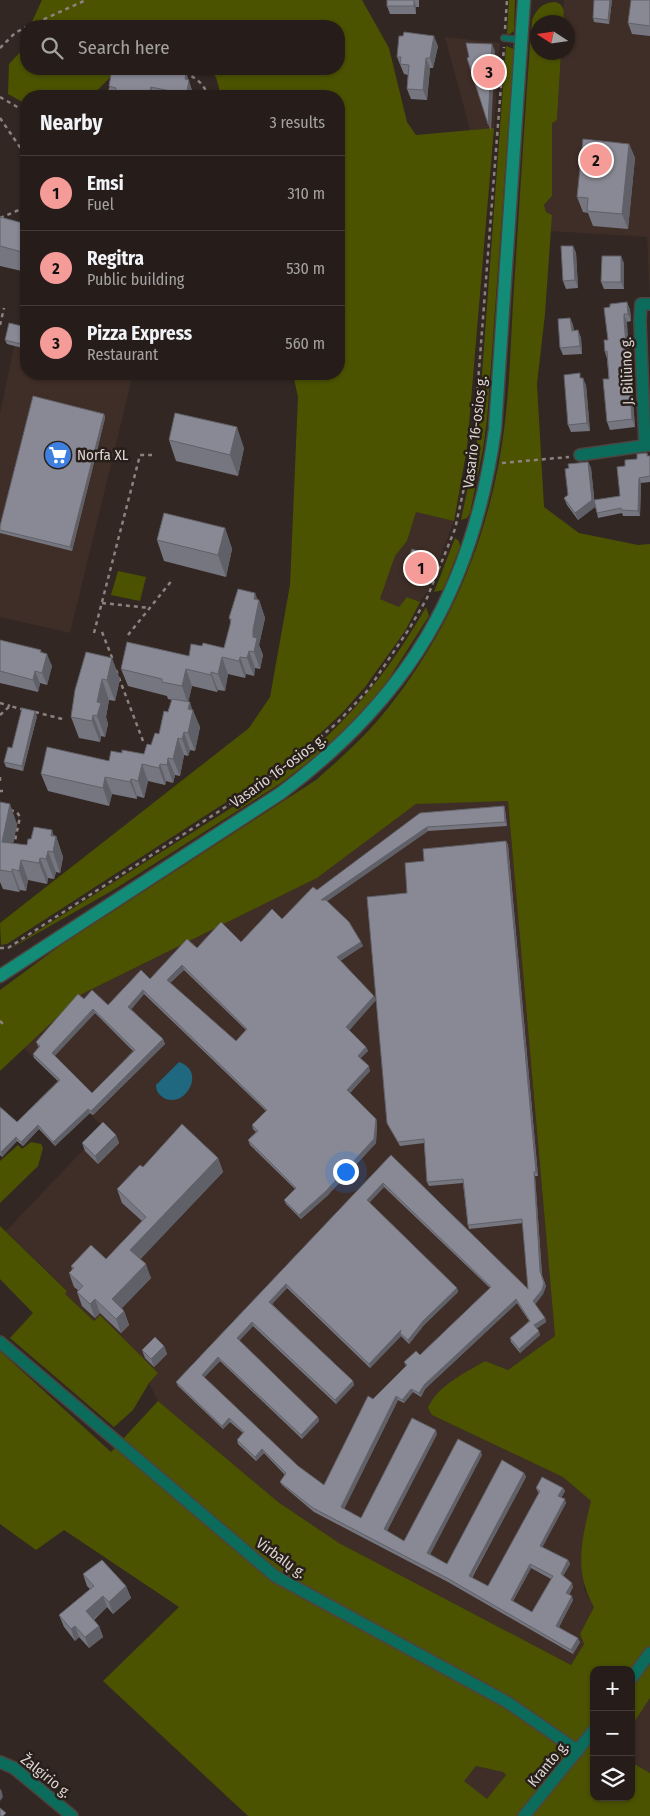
<!DOCTYPE html>
<meta charset="utf-8">
<style>
:root{--surface:#261d1a;--page:#2e2623;--text:#f1f3f6;--muted:#a4a2a2;--line:#423b39;--accent:#f59b98}
body{margin:0;font-family:"Fira Sans Condensed",sans-serif;background:var(--page);color:var(--text)}
.controls{position:absolute;right:15px;bottom:15px;display:grid;overflow:hidden;border-radius:10px;box-shadow:0 1px 4px #0004}
.controls button{width:45px;height:45px;display:grid;place-items:center;padding:0;border:0;border-bottom:1px solid var(--line);background:var(--surface);color:var(--text);font:25px sans-serif}
.compass{position:absolute;left:530px;top:15px;width:45px;height:45px;border-radius:50%;background:var(--surface);box-shadow:0 1px 4px #0004;rotate:282deg}
.you{position:absolute;left:345px;top:1171px;width:18px;height:18px;margin:-12px;border:4px solid #fff;border-radius:50%;background:#1a73e8;box-shadow:0 0 0 8px #1a73e833}
.badge{display:grid;place-items:center;width:32px;height:32px;border-radius:50%;background:var(--accent);color:#111;font-size:16px;font-weight:700}
.pin{position:absolute;translate:-50% -50%;border:2px solid #fff;box-shadow:0 1px 5px #0006}
.list{margin:0;padding:0;list-style:none}
h2{display:flex;justify-content:space-between;align-items:center;height:65px;margin:0;padding:0 20px;font-size:21px}
h2 small{font-size:16px;font-weight:400;color:var(--muted)}
.list li{display:grid;grid-template-columns:32px 1fr auto;gap:15px;align-items:center;box-sizing:border-box;height:75px;padding:0 20px;border-top:1px solid var(--line)}
.list b{display:block;font-size:19px;white-space:nowrap}
.list p{margin:0;font-size:16px;white-space:nowrap;color:var(--muted)}
.list em{font-size:16px;font-style:normal;color:var(--muted)}
.icon{flex:none;width:28px;height:28px;fill:none;stroke:currentColor;stroke-width:2;stroke-linecap:round;stroke-linejoin:round}
.map{position:relative;flex:none;width:650px;height:1816px;overflow:hidden}
.search{position:absolute;background:var(--surface);box-shadow:0 1px 4px #0004;left:20px;top:20px;width:325px;height:55px;display:flex;align-items:center;gap:12px;box-sizing:border-box;padding:0 18px;border-radius:20px;color:var(--muted);font-size:19px}
.panel{position:absolute;background:var(--surface);box-shadow:0 1px 4px #0004;left:20px;top:90px;width:325px;height:290px;border-radius:20px}
.map>svg:first-child{display:block}
.built{fill:#3f2e27}
.green{fill:#4b5301;fill-rule:evenodd}
.water{fill:#20687f}
.lines{fill:none;stroke-linecap:round;stroke-linejoin:round}
.service-casing{stroke:#4d433f;stroke-width:8}
.minor-casing{stroke:#4d433f;stroke-width:14}
.secondary-casing{stroke:#4d433f;stroke-width:15}
.path{stroke:#8c8380;stroke-width:2.5;stroke-dasharray:4 4;stroke-linecap:butt}
.service{stroke:#0c6c5c;stroke-width:5.5}
.minor{stroke:#0c6c5c;stroke-width:11}
.secondary{stroke:#128c77;stroke-width:12}
.wall{fill:#767680;fill-rule:evenodd}
.shaded-wall{fill:#606068}
.building{fill:#898995;stroke:#606068;fill-rule:evenodd}
.labels{text-anchor:middle;dominant-baseline:central;stroke-width:5;stroke-linejoin:round;paint-order:stroke}
.street-label{font-size:15px;fill:#dcd5d2;stroke:#281e1a}
.poi-label{font-size:15px;fill:#dcd5d2;stroke:#281e1a;text-anchor:start}
</style>
<div class="map">
<svg width="650" height="1816" viewBox="0 0 650 1816">
<rect width="100%" height="100%" fill="#322723"/>
<g class="built">
<polygon points="564,0 650,0 650,300 647,237 550,231 552,215 546,212 544,205 552,196 552,123 557,119 561,53 568,52 568,22 563,22"/>
<polygon points="445,37 500,43 494,128 470,130"/>
<polygon points="14,347 26,349 26,374 133,374 70,633 0,617 0,414"/>
<polygon points="416,511 454,521 428,590 420,602 407,597 399,607 380,599 395,556 407,541"/>
<polygon points="508,800 555,1336 508,1370 485,1361 455,1379 429,1408 432,1415 563,1477 591,1501 584,1589 594,1607 580,1634 584,1644 571,1665 339,1543 278,1502 158,1401 149,1383 158,1373 100,1315 94,1321 65,1294 67,1290 6,1231 104,1128 24,1048 82,994 317,878 416,804"/>
<polygon points="650,1698 650,1773 631,1762 631,1727"/>
<polygon points="476,1766 503,1772 506,1775 487,1800 463,1781"/>
</g>
<g class="green">
<polygon points="42,0 362,0 389,48 407,122 416,135 494,128 467,448 454,521 416,512 407,541 395,556 380,599 399,607 407,597 420,602 405,631 365,687 342,713 294,758 7,944 1,945 0,923 249,728 270,697 290,585 298,397 293,374 339,374 339,96 221,96 216,77 208,69 339,69 339,26 30,26"/>
<polygon points="509,0 515,0 514,31 510,34 507,34"/>
<path d="M555,2c11,3 9,11 8,20h-25v30l23,1 -4,67 -5,3v73l-8,9 2,7 6,3 -7,99 -8,70 7,123 35,26 59,12 12,-1v1154l-19,29v-57h-37v127h37v-35l19,11v43h-402l-145,-135 76,-74 -115,-77 -28,20 -36,-26v-173l111,101 47,-51 120,101 61,41 232,122 13,-21 -4,-10 14,-27c-21,-38 -12,-67 -3,-106l-28,-24 -131,-62 -4,-7c9,-22 37,-35 57,-47l23,9 47,-34 -47,-535 -92,3 -99,74 -235,116 -82,77v-81l61,-45 255,-165c25,-22 51,-45 72,-72 56,-70 93,-153 110,-241 12,-59 12,-120 16,-180 6,-89 11,-178 18,-267 5,-11 9,-17 23,-18zM476,1766l27,6 3,3 -19,24 -23,-18z"/>
<polygon points="26,37 26,69 118,69 92,96 26,96 26,104 8,94 9,64 22,50"/>
<polygon points="506,46 514,49 487,420 483,449 470,513 467,518 461,520 477,443"/>
<polygon points="455,538 459,541 460,547 443,590 434,592"/>
<polygon points="118,571 146,577 140,601 111,595"/>
<path d="M426,607l3,9 -2,3 -44,69 -49,53 -27,22 -26,20 -166,106 -107,61c55,-35 110,-71 166,-106 42,-27 86,-52 126,-84 52,-42 93,-95 126,-153z"/>
<polygon points="31,1142 41,1144 43,1148 38,1166 0,1203 0,1161 18,1145 22,1149"/>
<polygon points="0,1226 67,1291 65,1294 94,1321 100,1315 158,1373 149,1383 133,1410 114,1427 10,1338 33,1313 0,1279"/>
</g>
<path class="water" d="M179,1062c28,9 6,47 -15,36 -5,-3 -8,-7 -8,-13z"/>
<g class="lines">
<g class="service-casing">
<polyline id="service" points="504,38 522,40"/>
</g>
<g class="minor-casing">
<g id="minor">
<polyline points="645,445 640,321 641,304 650,304"/>
<polyline points="580,455 650,445"/>
<polyline points="0,1342 275,1576 507,1702 578,1751"/>
<polyline points="631,1679 650,1653"/>
<polyline points="0,1762 14,1768 72,1816"/>
<polyline points="524,1816 594,1730"/>
</g>
</g>
<g class="secondary-casing">
<path id="secondary" d="M0,976l281,-183c128,-96 192,-204 214,-364l29,-429"/>
</g>
<g class="path">
<polyline points="29,26 86,0"/>
<polyline points="505,29 507,0"/>
<polyline points="0,48 15,33 26,27"/>
<polyline points="131,72 152,69"/>
<path d="M184,73c12,4 20,11 24,23"/>
<polyline points="104,96 111,88"/>
<polyline points="0,97 26,112"/>
<polyline points="0,118 26,156"/>
<polyline points="0,218 26,207"/>
<polyline points="0,325 4,308"/>
<polyline points="502,463 569,457"/>
<polyline points="102,603 150,608"/>
<polyline points="102,632 113,660"/>
<polyline points="94,633 140,455 152,455"/>
<polyline points="128,635 173,579"/>
<polyline points="116,670 143,741"/>
<polyline points="0,703 10,706"/>
<polyline points="35,712 66,720"/>
<polyline points="0,715 10,706 25,710"/>
<polyline points="0,777 0,781"/>
<polyline points="0,791 3,791"/>
<polyline points="10,810 17,812 20,817 14,845"/>
<polyline points="0,948 8,948 221,810 294,759 337,723 368,690 409,629 427,598 455,529 473,447 504,47"/>
<polyline points="0,1021 5,1026"/>
</g>
<use href="#service" class="service"/>
<use href="#minor" class="minor"/>
<use href="#secondary" class="secondary"/>
</g>
<g class="wall">
<polygon points="387,0 419,0 419,7 416,7 416,14 390,14 387,6"/>
<polygon points="612,0 609,24 594,22 593,18"/>
<polygon points="650,0 650,36 632,34 628,23"/>
<polygon points="438,46 433,68 430,68 427,100 411,99 407,89 408,75 404,74 397,57"/>
<polygon points="182,69 183,72 186,73 194,96 112,96 109,86"/>
<polygon points="629,144 635,158 628,229 593,226 588,213 583,212 577,197"/>
<polygon points="0,217 26,224 26,272 0,266"/>
<polygon points="573,246 576,253 578,288 566,289 563,281"/>
<polygon points="624,263 624,289 604,289 601,282"/>
<polygon points="627,302 630,310 631,321 627,322 627,328 635,427 610,430 607,422 609,379 607,359 605,352 608,340 610,307"/>
<polygon points="570,318 573,325 574,331 578,330 581,338 582,354 563,355 560,348"/>
<polygon points="26,327 26,343 23,342 22,348 7,344 5,340"/>
<polygon points="216,374 229,374 228,377"/>
<polygon points="581,378 586,385 590,431 571,432 568,425"/>
<polygon points="104,414 105,418 72,551 0,533 0,530"/>
<polygon points="169,440 244,448 238,476 176,461"/>
<polygon points="647,453 648,456 650,456 650,482 641,483 640,516 623,516 622,513 598,518 597,513 620,496 637,459"/>
<polygon points="588,462 591,468 595,507 578,520 567,505 564,498 568,495 569,468"/>
<polygon points="225,528 232,549 226,577 164,561 157,540"/>
<polygon points="432,563 427,578 409,573 406,565"/>
<polygon points="258,600 259,600 265,618 259,645 263,655 260,669 255,668 254,676 246,674 245,678 228,674 225,691 218,690 217,692 192,686 188,702 200,727 195,751 190,750 188,756 184,755 180,776 175,775 173,783 166,781 165,785 148,781 144,798 137,796 137,799 112,794 109,806 48,791 41,774 109,761 122,753 144,754 159,734 172,700 168,699 167,696 128,686 121,669 189,656 202,646 224,648 230,625 231,623 229,618"/>
<polygon points="0,640 41,652 52,666 47,685 40,683 38,692 0,683"/>
<polygon points="86,652 120,679 115,701 109,700 106,717 108,724 105,737 101,736 100,742 79,738 71,717"/>
<polygon points="37,716 23,771 6,767 4,762 12,748"/>
<polygon points="0,802 17,824 13,844 27,845 31,839 56,836 63,857 60,873 56,872 54,879 48,878 47,884 28,880 26,891 20,890 19,892 3,889 0,882"/>
<path d="M504,806l1,4 2,16 -79,5 -101,70 36,45 -23,15 34,35 2,4 -27,30 17,17 2,4 -8,7 10,13 -20,22 26,26 1,4 -1,20 -49,53 -26,23 -15,-15 -2,-4 11,-11 -45,-44 -2,-5 8,-8 -3,-3 -1,-4 14,-14 -122,-117 -13,15 32,30 2,5 -72,71 -3,-2 -35,33 -16,-17 -16,17 -6,-5 -15,16 -2,-2v-48l17,15 41,-41 -24,-23 -1,-4 6,-6 -3,-6 48,-43 24,6 42,-26 47,-31 44,-6 41,-23 35,-29 103,-77zM184,970l62,60 -10,11 -66,-58zM95,1013l38,38 -41,42 -38,-37z"/>
<path d="M506,841l2,4 30,331h-3l7,99 4,11 -3,8 -8,10 10,14 1,4 -9,6 3,7 -20,18 -9,-11 -1,-4 19,-17 -12,-18 -92,86 -4,8 -8,-5 -9,11 -6,-3 -54,109 17,9 76,-84 -50,97 17,10 78,-86 -52,99 17,10 77,-91 2,4 -54,101 16,8 51,-93 -1,-1 -2,-4h27l2,3 -4,7 5,5 -24,44 26,13 2,4 -7,12 10,11 -4,8 4,5 -14,27 21,15 -7,12 -125,-72 -134,-70 -32,-27 -2,-3 5,-7 -21,-22 -8,8 -18,-17 -1,-4 6,-7 -13,-11 -7,7 -45,-43 -2,-4 215,-227 137,134 -5,-66 -54,6 -1,-4 -5,-42 -34,3 -2,-4 -3,-39 -24,3 -11,-19 -2,-4 20,-230 17,-32zM384,1187l106,101 -70,67 -16,7 2,4 -33,33 -49,86 -26,-19 -94,-89 16,-16 82,78 17,-18 -1,-4 -79,-76 14,-15 83,78 18,-19 -1,-4 -81,-77 15,-16 83,80 31,-32 8,8 15,-19 34,-33 -1,-4 -88,-85zM531,1568l20,11 -19,33 -19,-11z"/>
<polygon points="116,1135 119,1143 98,1164 85,1151 82,1143"/>
<polygon points="218,1158 223,1172 140,1259 151,1278 122,1308 124,1311 129,1325 121,1333 100,1313 95,1318 82,1306 77,1292 78,1290 74,1287 69,1273 72,1269 71,1266 106,1259 142,1221 122,1203 117,1189 143,1167"/>
<polygon points="164,1346 167,1354 154,1367 145,1358 142,1350"/>
<polygon points="83,1574 126,1586 131,1598 113,1614 107,1607 94,1620 99,1626 103,1637 89,1648 79,1637 75,1641 64,1627 59,1615 90,1589 87,1586"/>
</g>
<g class="shaded-wall">
<polygon points="414,0 416,7 416,14 414,6"/>
<polygon points="610,0 612,0 609,24 608,20"/>
<polygon points="434,36 438,46 433,68 430,58"/>
<polygon points="492,44 495,51 491,131 488,124"/>
<polygon points="426,58 430,68 427,100 423,90"/>
<polygon points="180,69 182,69 185,78 186,73 194,96 186,96 179,71"/>
<polygon points="151,87 154,96 149,96"/>
<polygon points="629,144 635,158 628,229 622,214"/>
<polygon points="573,246 576,253 578,288 575,280"/>
<polygon points="621,256 624,263 624,289 621,282"/>
<polygon points="627,302 630,310 631,321 628,314"/>
<polygon points="624,314 627,322 635,427 632,419"/>
<polygon points="570,318 573,325 574,339 572,331"/>
<polygon points="578,330 581,338 582,354 580,346"/>
<polygon points="22,338 23,342 22,348 21,344"/>
<polygon points="583,378 586,385 590,431 587,423"/>
<polygon points="104,414 105,418 72,551 70,547"/>
<polygon points="237,427 244,448 238,476 230,455"/>
<polygon points="588,462 591,468 595,507 578,520 575,513"/>
<polygon points="639,478 641,483 640,516 638,511"/>
<polygon points="225,528 232,549 226,577 218,555"/>
<polygon points="429,555 432,563 427,578 424,571"/>
<polygon points="255,593 259,603 259,600 265,618 259,645 263,655 260,669 254,652 253,630 254,599"/>
<polygon points="41,650 45,662 47,654 52,666 47,685 42,673 40,652"/>
<polygon points="249,651 255,668 254,676 247,658"/>
<polygon points="222,657 228,674 225,691 218,674"/>
<polygon points="240,657 246,674 245,678 239,661"/>
<polygon points="112,658 120,679 115,701 107,680"/>
<polygon points="186,669 192,686 188,704 182,686"/>
<polygon points="35,671 40,683 38,692 33,680"/>
<polygon points="211,672 218,690 217,692 211,675"/>
<polygon points="102,679 109,700 106,717 108,724 105,737 97,716 97,702"/>
<polygon points="190,702 193,712 193,710 200,727 195,751 188,733 188,709"/>
<polygon points="35,711 37,716 23,771 22,766"/>
<polygon points="93,715 101,736 100,742 92,721"/>
<polygon points="184,732 190,750 188,756 182,739"/>
<polygon points="178,738 184,755 180,776 173,759"/>
<polygon points="168,758 175,775 173,783 167,765"/>
<polygon points="142,764 148,781 144,798 138,781"/>
<polygon points="160,764 166,781 165,785 159,768"/>
<polygon points="105,777 112,794 109,806 103,788"/>
<polygon points="131,779 137,796 137,799 130,782"/>
<polygon points="10,804 17,824 9,863 2,842"/>
<polygon points="504,806 505,810 507,826 505,822"/>
<polygon points="427,827 428,831 323,904 321,900"/>
<polygon points="52,830 55,839 56,836 63,857 60,873 53,852 51,836"/>
<polygon points="506,841 508,845 538,1176 536,1172"/>
<polygon points="48,851 56,872 54,879 46,859"/>
<polygon points="40,858 48,878 47,884 39,863"/>
<polygon points="21,860 28,880 26,891 19,871"/>
<polygon points="12,869 20,890 19,892 12,872"/>
<polygon points="361,942 363,946 338,962 337,957"/>
<polygon points="182,965 184,970 169,984 167,980"/>
<polygon points="143,990 144,994 130,1011 128,1007"/>
<polygon points="374,996 376,1000 348,1032 346,1027"/>
<polygon points="93,1009 95,1013 53,1058 52,1053"/>
<polygon points="163,1039 165,1044 93,1115 91,1111"/>
<polygon points="366,1047 368,1051 359,1060 358,1056"/>
<polygon points="369,1066 370,1071 348,1094 347,1090"/>
<polygon points="88,1109 90,1113 55,1146 53,1142"/>
<polygon points="376,1119 377,1123 376,1143 327,1196 301,1219 299,1215"/>
<polygon points="38,1125 39,1129 23,1146 21,1142"/>
<polygon points="116,1135 119,1143 98,1164 95,1156"/>
<polygon points="16,1137 17,1141 2,1157 1,1152"/>
<polygon points="218,1158 223,1172 136,1264 130,1250"/>
<polygon points="534,1172 535,1176 542,1275 540,1271"/>
<polygon points="383,1183 384,1187 368,1204 367,1200"/>
<polygon points="146,1264 151,1278 117,1313 112,1299"/>
<polygon points="544,1283 546,1286 543,1294 535,1305 533,1301"/>
<polygon points="286,1284 287,1288 271,1305 269,1302"/>
<polygon points="457,1288 458,1292 424,1325 409,1344 408,1340 423,1321"/>
<polygon points="95,1299 100,1313 95,1318 90,1304"/>
<polygon points="516,1299 517,1303 425,1389 421,1397 419,1393 424,1385"/>
<polygon points="124,1311 129,1325 121,1333 116,1319"/>
<polygon points="545,1318 546,1322 536,1329 534,1325"/>
<polygon points="252,1322 253,1326 238,1342 237,1338"/>
<polygon points="401,1330 400,1333 401,1336 370,1368 369,1364"/>
<polygon points="539,1331 540,1335 520,1353 519,1349"/>
<polygon points="164,1346 167,1354 154,1367 151,1359"/>
<polygon points="218,1357 220,1361 203,1379 202,1375"/>
<polygon points="353,1381 354,1385 336,1404 335,1400"/>
<polygon points="411,1389 413,1392 404,1403 402,1400"/>
<polygon points="396,1396 398,1400 343,1511 341,1507"/>
<polygon points="318,1417 319,1421 302,1439 301,1435"/>
<polygon points="229,1418 230,1422 223,1429 222,1426"/>
<polygon points="436,1430 437,1434 386,1533 384,1529"/>
<polygon points="262,1449 264,1453 256,1461 255,1457"/>
<polygon points="481,1451 482,1455 429,1557 427,1553"/>
<polygon points="524,1473 526,1477 470,1580 469,1576"/>
<polygon points="563,1488 565,1491 560,1500 558,1496"/>
<polygon points="565,1499 566,1503 541,1550 540,1546"/>
<polygon points="568,1560 570,1564 562,1577 561,1574"/>
<polygon points="530,1564 531,1568 512,1603 511,1600"/>
<polygon points="572,1583 573,1587 567,1597 566,1593"/>
<polygon points="126,1586 131,1598 113,1614 109,1602"/>
<polygon points="103,1596 107,1607 90,1622 86,1611"/>
<polygon points="572,1596 573,1600 558,1629 556,1626"/>
<polygon points="75,1626 79,1637 75,1641 71,1629"/>
<polygon points="99,1626 103,1637 89,1648 85,1637"/>
<polygon points="578,1638 580,1642 573,1654 571,1650"/>
<polygon points="1,1789 3,1797 0,1801 0,1790"/>
</g>
<g class="building">
<rect x="387" y="0" width="27" height="6"/>
<polygon points="594,0 610,0 608,20 593,18"/>
<polygon points="631,0 650,0 650,26 628,23"/>
<polygon points="404,32 434,36 430,58 426,58 423,90 407,89 409,65 400,64 401,57 397,57 399,36 403,36"/>
<polygon points="466,43 492,44 488,124 467,58 469,57"/>
<polygon points="112,69 154,74 155,69 180,69 179,71 186,73 185,79 189,80 186,96 173,96 173,95 170,94 170,91 151,87 149,96 140,94 139,96 135,96 115,92 116,88 109,86"/>
<polygon points="583,139 629,144 622,214 587,211 588,198 577,197"/>
<polygon points="0,217 26,224 26,253 0,246"/>
<polygon points="561,246 573,246 575,280 563,281"/>
<polygon points="602,256 621,256 621,282 601,282"/>
<polygon points="627,302 628,314 624,314 624,320 632,419 607,422 603,379 609,379 607,351 605,352 604,340 608,340 604,308 610,307 610,304"/>
<polygon points="570,318 572,331 578,330 580,346 560,348 558,319"/>
<polygon points="9,323 26,327 26,339 22,338 21,344 5,340"/>
<polygon points="580,373 580,378 583,378 587,423 568,425 564,375"/>
<polygon points="33,396 104,414 70,547 0,530 0,526"/>
<polygon points="175,413 237,427 230,455 169,440"/>
<polygon points="647,453 647,456 650,456 650,476 639,478 638,511 621,510 621,508 597,513 594,500 620,496 617,467 625,466 625,460 637,459 637,454"/>
<polygon points="588,462 592,500 575,513 564,498 568,495 565,469 569,468 568,464"/>
<polygon points="164,513 225,528 218,555 157,540"/>
<polygon points="412,549 429,555 424,571 406,565"/>
<polygon points="238,589 255,593 254,599 259,600 253,630 253,637 257,638 254,652 249,651 247,658 240,657 239,661 222,657 218,674 211,672 211,675 186,669 182,686 162,682 162,679 121,669 127,642 189,656 191,644 202,646 203,643 224,648 230,625 231,619 229,618"/>
<polygon points="0,640 41,650 40,652 47,654 42,673 35,671 33,680 0,671"/>
<polygon points="86,652 112,658 107,680 102,679 97,702 101,703 97,716 93,715 92,721 71,717 75,690"/>
<polygon points="172,699 190,702 188,709 193,710 188,733 184,732 182,739 178,738 173,759 168,758 167,765 160,764 159,768 142,764 138,781 131,779 130,782 105,777 103,788 41,774 47,747 109,761 111,751 122,753 122,750 144,754 147,744 151,745 155,733 159,734 164,711 168,712"/>
<polygon points="22,708 35,711 22,766 4,762 8,747 12,748"/>
<polygon points="0,802 10,804 2,842 27,845 28,839 31,839 34,827 52,830 51,836 56,836 53,852 48,851 46,859 40,858 39,863 21,860 19,871 12,869 12,872 0,870"/>
<path d="M504,806l1,16 -78,5 -106,73h5l23,22 12,20 -24,15 37,39 -28,31 20,20 -8,9 11,10 -22,24 29,29 -2,20 -49,53 -26,23 -15,-15 12,-12 -48,-48 10,-9 -6,-6 15,-15 -124,-120 -15,17 35,32 -72,72 -3,-2 -35,33 -15,-17 -17,17 -5,-5 -15,15h-1v-45l17,15 43,-42 -27,-26 7,-8 -4,-4 42,-48 6,5 8,-9 16,15 33,-35 9,9 37,-40 10,9 24,-26 20,20 31,-33 10,10 31,-32 4,3 103,-77zM182,965l65,64 -11,12 -69,-61zM93,1009l42,41 -43,43 -40,-40z"/>
<path d="M506,841l30,331h-2l6,99 4,12 -2,7 -9,11 12,17 -11,7 5,6 -20,18 -9,-11 20,-17 -14,-22 -92,86 -5,8 -8,-4 -9,11 -6,-4 -55,111 20,11 51,-100 24,12 -52,99 20,12 54,-102 23,12 -54,102 20,11 55,-104 22,13 -55,103 19,10 52,-95 -4,-3 6,-11 21,11 -5,8 7,3 -25,47 28,14 -7,14 11,9 -6,10 6,3 -16,30 22,12 -7,12 -124,-72 -134,-70 -33,-26 6,-9 -24,-24 -7,8 -18,-17 7,-8 -15,-14 -7,8 -46,-44 215,-227 137,134 -6,-70 -54,6 -5,-46 -36,3 -3,-43 -26,3 -11,-19 -20,-226 40,-4 -2,-30 19,-2 -1,-12zM383,1183l108,104 -71,68 -4,-4 -12,11 3,3 -34,34 -5,-3 -44,89 -26,-19 -96,-91 16,-18 83,78 17,-18 -81,-79 15,-16 83,78 18,-19 -84,-79 17,-18 83,80 32,-34 -1,3 8,7 15,-19 34,-33 -90,-88zM530,1564l23,12 -21,36 -21,-12z"/>
<polygon points="103,1122 116,1135 95,1156 82,1143"/>
<polygon points="182,1124 218,1158 130,1250 146,1264 112,1299 124,1311 116,1319 95,1299 90,1304 77,1292 83,1286 69,1273 74,1268 71,1266 91,1245 106,1259 146,1217 117,1189 140,1165 143,1167"/>
<polygon points="155,1337 164,1346 151,1359 142,1350"/>
<polygon points="102,1560 126,1586 109,1602 103,1596 86,1611 99,1626 85,1637 75,1626 71,1629 59,1615 94,1586 83,1574"/>
<polygon points="0,1808 6,1813 3,1816 0,1816"/>
</g>
<defs>
<g id="supermarket-disc" transform="scale(1.4375)"><circle r="9.5" fill="#3f7fe0" stroke="#281e1a"/><path d="M-6-5.5h2.5l.6 2H6L4.5 2H-2.5L-4.4-4H-6ZM-1.5 3.2a1.3 1.3 0 1 0 .1 0ZM3 3.2a1.3 1.3 0 1 0 .1 0Z" fill="#fff"/></g>
</defs>
<g fill-rule="evenodd">
<use href="#supermarket-disc" x="58" y="455"/>
</g>
<g class="labels">
<g class="street-label">
<text transform="translate(627 371) rotate(-92)">J. Biliūno g.</text>
<text transform="translate(475 432) rotate(-83)">Vasario 16-osios g.</text>
<text transform="translate(278 771) rotate(-36)">Vasario 16-osios g.</text>
<text transform="translate(281 1558) rotate(36)">Virbalų g.</text>
<text transform="translate(548 1764) rotate(-50)">Kranto g.</text>
<text transform="translate(46 1776) rotate(39)">Žalgirio g.</text>
</g>
<g class="poi-label">
<text x="77" y="455">Norfa XL</text>
</g>
</g>
</svg>
<div class="controls">
<button>+</button>
<button>−</button>
<button><svg class="icon" aria-label="layers" viewBox="0 0 24 24"><path d="M12 4l9 5-9 5-9-5zM3 14l9 5 9-5"/></svg></button>
</div>
<svg class="compass" viewBox="-18 -18 36 36"><path d="M0-13l5 13h-10z" fill="#e53935"/><path d="M0 13l5-13h-10z" fill="#a4a2a2"/></svg>
<div class="you"></div>
<div class="pin badge" style="left:421px;top:568px">1</div>
<div class="pin badge" style="left:596px;top:160px">2</div>
<div class="pin badge" style="left:489px;top:72px">3</div>
<div class="search"><svg class="icon" aria-label="search" viewBox="0 0 24 24"><circle cx="10" cy="10" r="6"/><path d="M15 15l6 6"/></svg>Search here</div>
<section class="panel">
<h2>Nearby<small>3 results</small></h2>
<ul class="list">
<li><span class="badge">1</span><div><b>Emsi</b><p>Fuel</p></div><em>310 m</em></li>
<li><span class="badge">2</span><div><b>Regitra</b><p>Public building</p></div><em>530 m</em></li>
<li><span class="badge">3</span><div><b>Pizza Express</b><p>Restaurant</p></div><em>560 m</em></li>
</ul>
</section>
</div>
